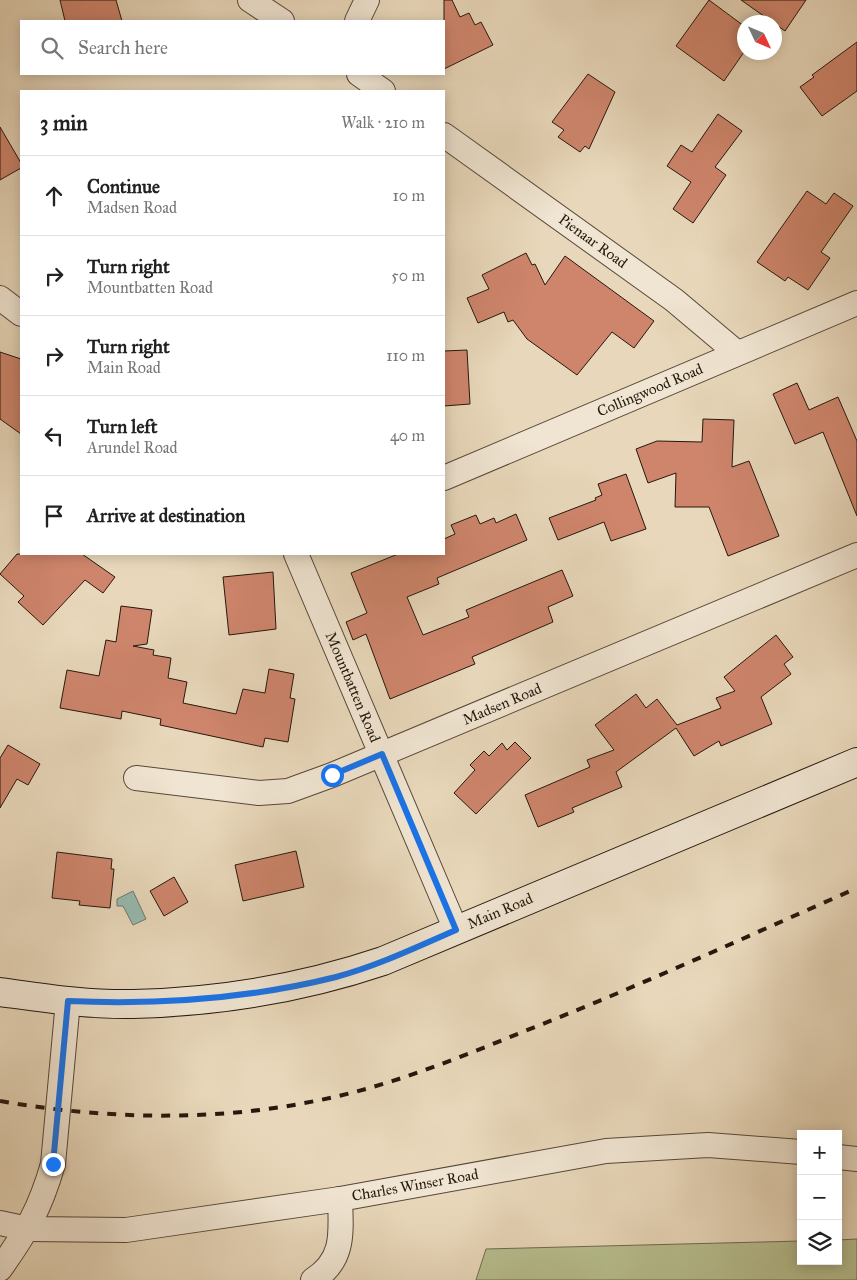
<!DOCTYPE html>
<meta charset="utf-8">
<style>
:root{--surface:#fff;--page:#f6f6f6;--text:#222;--muted:#767676;--line:#e0e0e0}
body{margin:0;font-family:"IM FELL Great Primer",serif;background:var(--page);color:var(--text)}
.controls{position:absolute;right:15px;bottom:15px;display:grid;overflow:hidden;border-radius:0px;box-shadow:0 2px 12px #0003}
.controls button{width:45px;height:45px;display:grid;place-items:center;padding:0;border:0;border-bottom:1px solid var(--line);background:var(--surface);color:var(--text);font:25px sans-serif}
.compass{position:absolute;left:737px;top:15px;width:45px;height:45px;border-radius:50%;background:var(--surface);box-shadow:0 2px 12px #0003;rotate:134deg}
.stop{position:absolute;width:15px;height:15px;margin:-11px;border:4px solid #1a73e8;border-radius:50%;background:#fff}
.stop.end{background:#1a73e8;border-color:#fff;box-shadow:0 1px 5px #0008}
.list{margin:0;padding:0;list-style:none}
h2{display:flex;justify-content:space-between;align-items:center;height:65px;margin:0;padding:0 20px;font-size:21px}
h2 small{font-size:16px;font-weight:400;color:var(--muted)}
.list li{display:grid;grid-template-columns:32px 1fr auto;gap:15px;align-items:center;box-sizing:border-box;height:80px;padding:0 20px;border-top:1px solid var(--line)}
.list b{display:block;font-size:19px;white-space:nowrap}
.list p{margin:0;font-size:16px;white-space:nowrap;color:var(--muted)}
.list em{font-size:16px;font-style:normal;color:var(--muted)}
.icon{flex:none;width:28px;height:28px;fill:none;stroke:currentColor;stroke-width:2;stroke-linecap:round;stroke-linejoin:round}
.map{position:relative;flex:none;width:857px;height:1280px;overflow:hidden}
.search{position:absolute;background:var(--surface);box-shadow:0 2px 12px #0003;left:20px;top:20px;width:425px;height:55px;display:flex;align-items:center;gap:12px;box-sizing:border-box;padding:0 18px;border-radius:0px;color:var(--muted);font-size:19px}
.panel{position:absolute;background:var(--surface);box-shadow:0 2px 12px #0003;left:20px;top:90px;width:425px;height:465px;border-radius:0px}
.map>svg:first-child{display:block}
.green{fill:#b7be8f;stroke:#6e6b4e}
.water{fill:#97bab0;stroke:#69796f}
.building{fill:#ce856c;stroke:#25180d}
.lines{fill:none;stroke-linecap:round;stroke-linejoin:round}
.street-casing{stroke:#564838;stroke-width:26}
.secondary-casing{stroke:#25180d;stroke-width:30}
.street{stroke:#f0e5d2;stroke-width:24}
.secondary{stroke:#f0e5d2;stroke-width:28}
.rail{stroke:#25180d;stroke-width:4;stroke-dasharray:9 9;stroke-linecap:butt}
.route{stroke:#1a73e8;stroke-width:6}
.labels{text-anchor:middle;dominant-baseline:central;stroke-width:5;stroke-linejoin:round;paint-order:stroke}
.street-label{font-size:15px;fill:#25180d;stroke:#f0e5d2}
</style>
<div class="map">
<svg width="857" height="1280" viewBox="0 0 857 1280">
<rect width="100%" height="100%" fill="#e8d7ba"/>
<filter id="stains"><feTurbulence type="fractalNoise" baseFrequency=".004" numOctaves="4"/><feColorMatrix values="0 0 0 0 .2 0 0 0 0 .09 0 0 0 0 .02 0 0 0 .5 -.17"/></filter>
<radialGradient id="worn" r=".72"><stop offset=".6" stop-color="#630" stop-opacity="0"/><stop offset="1" stop-color="#630" stop-opacity=".3"/></radialGradient>
<polygon class="green" points="857,1239 857,1280 476,1280 486,1249 801,1241 801,1261 838,1261 838,1240"/>
<polygon class="water" points="133,891 146,919 133,925 123,906 117,906 117,899"/>
<g class="building">
<polygon points="60,0 116,0 122,21 65,21"/>
<polygon points="444,0 452,0 460,17 469,13 475,25 481,22 493,45 444,69"/>
<polygon points="709,0 744,26 744,52 724,81 676,46"/>
<polygon points="741,0 806,0 785,31"/>
<polygon points="857,42 857,91 822,116 800,87 814,77 812,75"/>
<polygon points="588,74 615,92 589,149 585,146 580,152 558,137 564,130 552,122"/>
<polygon points="718,114 742,131 715,167 726,175 693,223 673,209 691,182 667,166 681,145 692,152"/>
<polygon points="0,127 21,163 21,168 0,180"/>
<polygon points="807,191 826,204 834,193 853,206 821,252 830,258 808,290 788,277 785,281 757,262"/>
<polygon points="526,253 532,265 535,264 545,285 565,256 654,321 634,348 612,332 577,375 527,339 513,320 508,322 504,312 478,323 467,298 489,289 482,275"/>
<polygon points="467,350 470,404 444,406 444,351"/>
<polygon points="0,352 21,359 21,434 0,419"/>
<polygon points="797,383 809,410 838,397 857,441 857,516 823,432 795,444 773,394"/>
<polygon points="703,419 734,420 732,467 749,461 779,536 728,556 709,507 675,507 676,473 648,483 636,449 657,441 702,442"/>
<polygon points="626,474 646,529 611,541 604,522 558,540 549,518 596,500 595,498 602,495 598,484"/>
<polygon points="516,514 527,540 437,578 439,584 407,597 423,635 469,617 466,610 562,570 573,596 548,607 553,622 472,657 475,664 390,699 366,634 353,640 346,622 367,613 351,573 398,554 444,554 444,539 455,534 451,525 476,515 480,524 494,518 496,523"/>
<polygon points="17,554 82,554 115,577 103,593 85,580 43,625 18,602 24,596 0,574"/>
<polygon points="273,572 276,629 229,635 223,577"/>
<polygon points="121,606 152,610 147,644 133,646 154,650 153,655 171,658 168,678 187,682 183,703 236,714 243,689 265,693 269,669 294,674 290,698 295,699 288,742 265,738 263,747 160,725 161,719 122,711 121,719 60,708 67,670 99,676 106,640 116,642"/>
<polygon points="776,635 793,657 784,664 791,674 761,697 772,724 721,746 719,741 694,756 676,728 616,772 622,787 572,808 574,812 538,827 525,795 590,767 587,760 614,750 595,725 636,694 646,708 657,699 677,725 721,708 716,698 735,691 724,677"/>
<polygon points="515,742 531,758 476,814 454,793 475,770 470,765 484,751 489,756 502,743 507,750"/>
<polygon points="8,745 40,764 28,785 17,779 0,808 0,758"/>
<polygon points="296,851 304,887 243,901 235,865"/>
<polygon points="57,852 112,859 111,869 114,869 110,908 79,905 80,901 52,898"/>
<polygon points="174,877 188,902 164,916 150,891"/>
</g>
<g class="lines">
<g class="street-casing">
<g id="street">
<polyline points="250,0 282,21"/>
<polyline points="357,21 367,0"/>
<polyline points="359,74 383,91"/>
<polyline points="444,135 674,300 737,353"/>
<polyline points="0,298 21,314"/>
<polyline points="444,478 857,303"/>
<polyline points="296,554 456,930"/>
<polyline points="136,778 259,793 288,791 332,775 857,555"/>
<polyline points="838,1157 857,1159"/>
<polyline points="0,1223 28,1229 126,1230 340,1199 606,1151 708,1145 801,1152"/>
<path d="M0,1269c27,-38 40,-60 53,-105l15,-163"/>
<path d="M313,1280c32,-20 28,-48 27,-81"/>
</g>
</g>
<g class="secondary-casing">
<path id="secondary" d="M0,992c44,6 88,13 133,12 84,-2 170,-16 250,-43l474,-199"/>
</g>
<use href="#street" class="street"/>
<use href="#secondary" class="secondary"/>
<path class="rail" d="M0,1101c103,18 212,21 315,0 73,-14 141,-42 210,-70 112,-44 221,-94 332,-143"/>
</g>
<g class="lines">
<path class="route" d="M53,1164l15,-163c90,4 180,-2 268,-24 41,-11 81,-30 120,-47l-74,-176 -50,21"/>
</g>
<g class="labels">
<g class="street-label">
<text transform="translate(593 241) rotate(36)">Pienaar Road</text>
<text transform="translate(650 390) rotate(-23)">Collingwood Road</text>
<text transform="translate(353 687) rotate(67)">Mountbatten Road</text>
<text transform="translate(502 704) rotate(-23)">Madsen Road</text>
<text transform="translate(500 911) rotate(-23)">Main Road</text>
<text transform="translate(415 1185) rotate(-10)">Charles Winser Road</text>
</g>
</g>
<rect width="100%" height="100%" filter="url(#stains)"/>
<rect width="100%" height="100%" fill="url(#worn)"/>
</svg>
<div class="controls">
<button>+</button>
<button>−</button>
<button><svg class="icon" aria-label="layers" viewBox="0 0 24 24"><path d="M12 4l9 5-9 5-9-5zM3 14l9 5 9-5"/></svg></button>
</div>
<svg class="compass" viewBox="-18 -18 36 36"><path d="M0-13l5 13h-10z" fill="#e53935"/><path d="M0 13l5-13h-10z" fill="#767676"/></svg>
<div class="stop" style="left:332px;top:775px"></div>
<div class="stop end" style="left:53px;top:1164px"></div>
<div class="search"><svg class="icon" aria-label="search" viewBox="0 0 24 24"><circle cx="10" cy="10" r="6"/><path d="M15 15l6 6"/></svg>Search here</div>
<section class="panel">
<h2>3 min<small>Walk · 210 m</small></h2>
<ul class="list">
<li><svg class="icon" aria-label="ahead" viewBox="0 0 24 24"><path d="M12 20V5M6 11l6-6 6 6"/></svg><div><b>Continue</b><p>Madsen Road</p></div><em>10 m</em></li>
<li><svg class="icon" aria-label="right" viewBox="0 0 24 24"><path d="M7 20v-9h11M14 6l5 5-5 5"/></svg><div><b>Turn right</b><p>Mountbatten Road</p></div><em>50 m</em></li>
<li><svg class="icon" aria-label="right" viewBox="0 0 24 24"><path d="M7 20v-9h11M14 6l5 5-5 5"/></svg><div><b>Turn right</b><p>Main Road</p></div><em>110 m</em></li>
<li><svg class="icon" aria-label="left" viewBox="0 0 24 24"><path d="M17 20v-9H6M10 6l-5 5 5 5"/></svg><div><b>Turn left</b><p>Arundel Road</p></div><em>40 m</em></li>
<li><svg class="icon" aria-label="arrive" viewBox="0 0 24 24"><path d="M6 21V4h12l-3 4 3 4H6"/></svg><div><b>Arrive at destination</b></div></li>
</ul>
</section>
</div>
